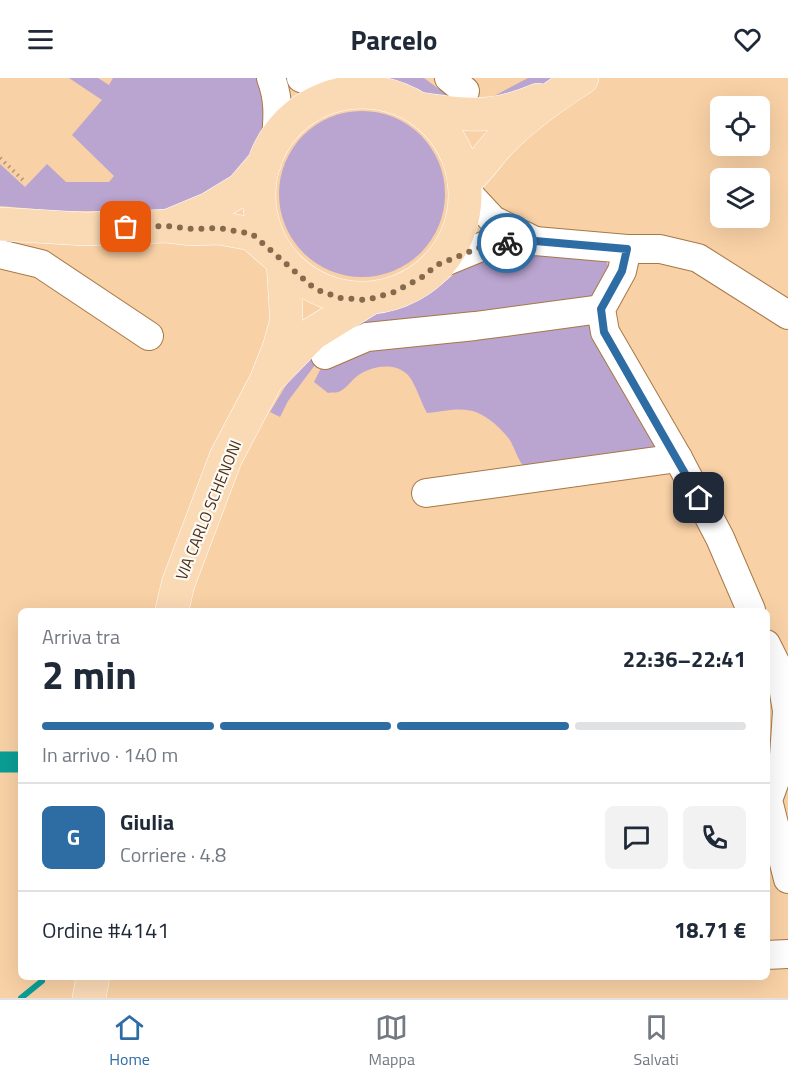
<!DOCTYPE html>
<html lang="it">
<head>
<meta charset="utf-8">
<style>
  :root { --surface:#fff; --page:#f2f2f3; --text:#1f2937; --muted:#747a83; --line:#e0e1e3; --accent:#2e6da4 }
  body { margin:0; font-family:"Titillium Web",sans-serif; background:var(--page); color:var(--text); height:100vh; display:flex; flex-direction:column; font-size:22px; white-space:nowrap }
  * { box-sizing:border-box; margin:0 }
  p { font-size:20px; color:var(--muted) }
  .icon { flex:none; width:33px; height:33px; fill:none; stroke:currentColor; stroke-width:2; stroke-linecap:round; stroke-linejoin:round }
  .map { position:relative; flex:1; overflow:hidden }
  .panel { position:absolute; left:18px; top:530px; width:752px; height:372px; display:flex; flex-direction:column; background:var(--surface); border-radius:9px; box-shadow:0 6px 24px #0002 }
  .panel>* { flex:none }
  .fabs { position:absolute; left:710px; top:18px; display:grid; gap:12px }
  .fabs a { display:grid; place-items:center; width:60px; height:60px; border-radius:9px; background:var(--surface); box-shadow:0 6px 24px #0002; font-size:30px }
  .pin { position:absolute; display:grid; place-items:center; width:51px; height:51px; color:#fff; margin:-26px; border-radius:12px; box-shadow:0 3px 9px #0006 }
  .courier { position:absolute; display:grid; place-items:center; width:60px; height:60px; margin:-30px; border:4px solid #2e6da4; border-radius:50%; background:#fff; color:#222; box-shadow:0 2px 8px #0007 }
  .summary em { font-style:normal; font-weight:700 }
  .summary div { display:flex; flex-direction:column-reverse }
  .summary { display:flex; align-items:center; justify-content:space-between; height:102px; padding:0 24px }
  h1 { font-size:39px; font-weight:700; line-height:45px }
  .bar { display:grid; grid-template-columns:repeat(4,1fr); gap:9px 6px; align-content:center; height:72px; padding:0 24px }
  .bar i { height:8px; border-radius:4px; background:var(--line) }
  .bar .current { background:var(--accent) }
  .bar p { grid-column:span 4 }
  .line { display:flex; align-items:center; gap:15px; padding:0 24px; border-top:2px solid var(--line) }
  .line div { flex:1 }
  .round { display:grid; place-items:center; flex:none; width:63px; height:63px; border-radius:9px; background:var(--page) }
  header { display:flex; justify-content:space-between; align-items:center; height:78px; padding:0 24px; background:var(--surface); font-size:27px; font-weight:700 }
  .tab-bar { display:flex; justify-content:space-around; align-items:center; height:84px; border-top:2px solid var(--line); background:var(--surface); font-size:16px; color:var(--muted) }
  .tab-bar a { display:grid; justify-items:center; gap:3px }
  .tab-bar .current { color:var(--accent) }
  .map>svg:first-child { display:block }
</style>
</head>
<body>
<header><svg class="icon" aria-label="menu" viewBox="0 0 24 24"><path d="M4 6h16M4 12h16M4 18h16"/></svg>Parcelo<svg class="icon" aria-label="heart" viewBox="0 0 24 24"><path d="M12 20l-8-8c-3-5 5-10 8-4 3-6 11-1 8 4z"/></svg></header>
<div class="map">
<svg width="788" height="920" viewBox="0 0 788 920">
  <rect width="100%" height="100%" fill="#f9d1a6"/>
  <g fill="#baa4d0">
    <polygon points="69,0 98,0 109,7 113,0 264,0 263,62 252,84 197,125 153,133 59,133 0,128 0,86 25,109 47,86 66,104 109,104 114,98 72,57 102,22"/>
    <polygon points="328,0 424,0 447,17 475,22 494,18 528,0 554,0 543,8 506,24 429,20 403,8 382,1 338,2"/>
    <circle cx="362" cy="116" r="83"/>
    <polygon points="502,172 604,180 609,189 601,217 318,283 288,323 280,339 270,334 288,304 311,274 374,236 408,226 431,215 457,194"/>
    <path d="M587 239 666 374 527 393C519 384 516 374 511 364 507 357 500 351 495 346 471 325 456 332 427 335 420 323 417 308 408 297 395 283 369 288 356 299 350 304 345 312 338 314 335 315 331 314 328 315L314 304 321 290 360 268Z"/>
  </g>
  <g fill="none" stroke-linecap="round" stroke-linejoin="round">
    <polyline stroke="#0a9e95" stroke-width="6" points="21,920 42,903"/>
    <polyline stroke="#0a9e95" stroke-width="21" points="0,684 21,684"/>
    <g stroke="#a77844" stroke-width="30">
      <g id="minor">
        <path d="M271 0C279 21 278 38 276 61"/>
        <polyline points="301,0 342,16"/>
        <polyline points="449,0 465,13"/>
        <polyline points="466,113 493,142 535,163"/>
        <polyline points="627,171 622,193 601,231 605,254 678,380 720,460 751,532"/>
        <polyline points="0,176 41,186 149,258"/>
        <polyline points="437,187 486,167 535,163 627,171 660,171 698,180 788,237"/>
        <polyline points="325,277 367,259 475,248 601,231"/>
        <polyline points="426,415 678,380"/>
        <polyline points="766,566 781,596 787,633 784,678 768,722 788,801"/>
        <polyline points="766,877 788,876"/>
      </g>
    </g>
    <g stroke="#fff" stroke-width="34">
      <g id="major">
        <circle cx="362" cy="117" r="103"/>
        <path d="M421 31C469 38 493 41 538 22"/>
        <path d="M464 104C479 92 488 76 501 63 524 39 554 18 582 0"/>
        <polyline points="0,146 85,151 167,148 192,151 219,150 252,156 277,178"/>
        <polyline points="173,146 209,131 242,111 265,84"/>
        <polyline points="274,295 312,256 367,222"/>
        <polyline points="172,532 178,506 226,379 266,303 279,270 286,245 286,232 283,184"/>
        <polyline points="89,920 93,898"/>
      </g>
    </g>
    <polyline stroke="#b49471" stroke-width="4" stroke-dasharray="1.5 4.5" stroke-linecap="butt" points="0,80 24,103"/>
    <use href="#minor" stroke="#fff" stroke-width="28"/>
    <use href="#major" stroke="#fad9b5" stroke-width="33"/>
  </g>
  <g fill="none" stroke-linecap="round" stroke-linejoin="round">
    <polyline stroke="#856a4c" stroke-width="6" stroke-dasharray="0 10.8" points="126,149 167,148 192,151 219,150 252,156 315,211 340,220 367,222 394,214 421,200 437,187 486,167 507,165"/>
    <polyline stroke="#2e6da4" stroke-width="8" points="507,165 535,163 627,171 622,193 601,231 604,254 699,420"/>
  </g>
  <g text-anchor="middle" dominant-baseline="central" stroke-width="4.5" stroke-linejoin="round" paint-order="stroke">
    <g font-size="16" fill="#46321c" stroke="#fef9f3">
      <text transform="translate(208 432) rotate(-68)">VIA CARLO SCHENONI</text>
    </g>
  </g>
</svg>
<div class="fabs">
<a><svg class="icon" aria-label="locate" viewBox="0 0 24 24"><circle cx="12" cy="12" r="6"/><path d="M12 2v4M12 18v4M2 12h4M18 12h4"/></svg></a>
<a><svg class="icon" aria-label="layers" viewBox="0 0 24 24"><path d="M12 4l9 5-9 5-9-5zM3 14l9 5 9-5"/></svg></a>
</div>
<div class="pin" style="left:126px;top:149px;background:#ea580c"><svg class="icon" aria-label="bag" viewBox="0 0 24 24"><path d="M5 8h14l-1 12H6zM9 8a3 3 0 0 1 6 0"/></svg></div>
<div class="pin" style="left:699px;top:420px;background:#1f2937"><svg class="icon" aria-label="home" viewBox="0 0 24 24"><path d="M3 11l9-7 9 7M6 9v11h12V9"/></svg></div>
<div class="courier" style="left:507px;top:165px"><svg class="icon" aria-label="bike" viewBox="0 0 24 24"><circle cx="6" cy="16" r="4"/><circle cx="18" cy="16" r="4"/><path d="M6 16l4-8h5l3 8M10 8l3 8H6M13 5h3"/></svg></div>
<section class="panel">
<div class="summary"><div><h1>2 min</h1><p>Arriva tra</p></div><em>22:36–22:41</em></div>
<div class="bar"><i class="current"></i><i class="current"></i><i class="current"></i><i></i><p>In arrivo · 140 m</p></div>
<div class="line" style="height:108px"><b class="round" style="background:var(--accent);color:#fff">G</b><div><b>Giulia</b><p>Corriere · 4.8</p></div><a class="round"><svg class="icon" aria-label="chat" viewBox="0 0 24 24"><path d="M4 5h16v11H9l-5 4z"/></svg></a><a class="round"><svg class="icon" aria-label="phone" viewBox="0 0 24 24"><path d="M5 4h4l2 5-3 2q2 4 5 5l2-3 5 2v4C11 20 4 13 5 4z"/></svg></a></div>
<div class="line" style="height:78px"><div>Ordine #4141</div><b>18.71 €</b></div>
</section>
</div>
<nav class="tab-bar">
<a class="current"><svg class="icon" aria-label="home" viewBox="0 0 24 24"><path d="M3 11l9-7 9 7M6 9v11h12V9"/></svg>Home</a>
<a><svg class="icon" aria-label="map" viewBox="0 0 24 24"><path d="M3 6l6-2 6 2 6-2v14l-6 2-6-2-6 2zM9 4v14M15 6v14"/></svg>Mappa</a>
<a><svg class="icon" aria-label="saved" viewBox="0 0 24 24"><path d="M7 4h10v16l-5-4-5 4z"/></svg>Salvati</a>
</nav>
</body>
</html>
